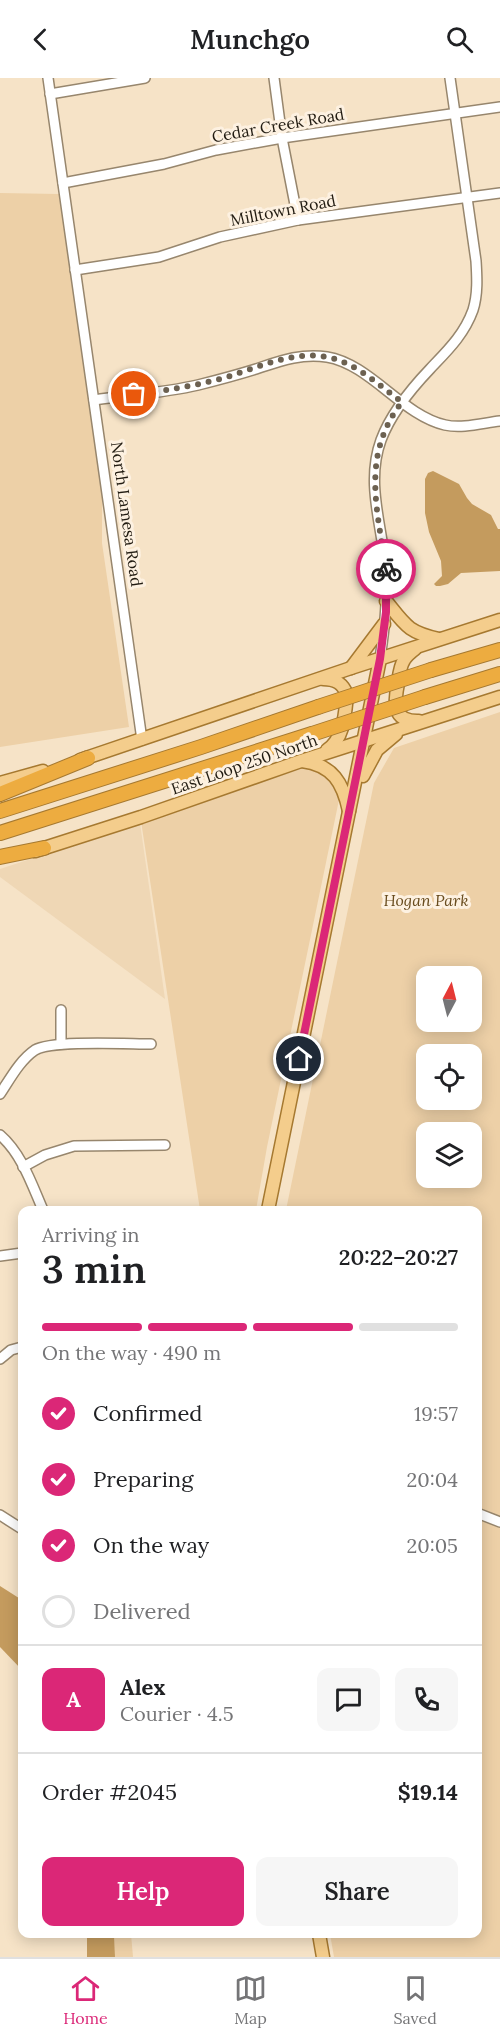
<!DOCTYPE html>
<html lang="en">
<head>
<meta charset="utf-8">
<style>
  :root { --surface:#fff; --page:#f6f6f6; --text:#202124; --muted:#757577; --line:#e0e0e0; --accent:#db2777 }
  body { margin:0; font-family:Lora,serif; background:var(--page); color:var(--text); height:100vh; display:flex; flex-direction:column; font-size:22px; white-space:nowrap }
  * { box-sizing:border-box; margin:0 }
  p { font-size:20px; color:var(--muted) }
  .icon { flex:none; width:33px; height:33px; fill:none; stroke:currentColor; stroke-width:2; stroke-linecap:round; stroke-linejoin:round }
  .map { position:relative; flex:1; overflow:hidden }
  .side { position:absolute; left:18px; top:1128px; width:464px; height:732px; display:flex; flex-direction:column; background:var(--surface); border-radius:12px; box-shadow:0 3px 15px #0003 }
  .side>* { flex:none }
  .needle { width:39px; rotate:7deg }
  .tools { position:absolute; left:416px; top:888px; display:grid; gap:12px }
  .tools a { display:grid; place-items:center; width:66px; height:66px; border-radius:12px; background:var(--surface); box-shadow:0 3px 15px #0003; font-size:30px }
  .pin { position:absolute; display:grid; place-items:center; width:51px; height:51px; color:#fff; margin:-26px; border:3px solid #fff; border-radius:50%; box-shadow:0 2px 6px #0007 }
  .courier { position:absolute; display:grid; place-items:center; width:60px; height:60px; margin:-30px; border:4px solid #db2777; border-radius:50%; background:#fff; color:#222; box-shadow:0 2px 8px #0007 }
  .headline em { font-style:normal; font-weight:600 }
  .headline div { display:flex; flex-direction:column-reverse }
  .headline { display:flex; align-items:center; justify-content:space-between; height:102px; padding:0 24px }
  h1 { font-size:39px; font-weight:600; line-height:45px }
  .bar { display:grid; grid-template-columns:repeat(4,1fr); gap:9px 6px; align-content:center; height:72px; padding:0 24px }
  .bar i { height:8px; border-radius:4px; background:var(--line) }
  .bar .selected { background:var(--accent) }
  .bar p { grid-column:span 4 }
  .line { display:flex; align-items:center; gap:15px; padding:0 24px; border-top:2px solid var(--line) }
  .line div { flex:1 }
  .round { display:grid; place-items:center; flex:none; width:63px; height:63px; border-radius:12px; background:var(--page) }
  ol { padding:0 24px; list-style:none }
  li { display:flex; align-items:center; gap:18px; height:66px }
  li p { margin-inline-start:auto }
  li .icon { padding:6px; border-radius:50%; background:var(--accent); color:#fff; stroke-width:4 }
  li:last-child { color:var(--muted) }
  li i { width:33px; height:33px; border:3px solid var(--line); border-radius:50% }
  .button { display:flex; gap:12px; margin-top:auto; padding:12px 24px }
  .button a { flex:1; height:69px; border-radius:12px; background:var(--accent); color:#fff; font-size:24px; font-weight:600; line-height:69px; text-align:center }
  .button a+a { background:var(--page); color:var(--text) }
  header { display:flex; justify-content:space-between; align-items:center; height:78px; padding:0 24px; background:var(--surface); font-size:27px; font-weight:600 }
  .tabs { display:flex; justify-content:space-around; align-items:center; height:84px; border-top:2px solid var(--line); background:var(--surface); font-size:16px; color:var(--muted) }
  .tabs a { display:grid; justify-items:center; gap:3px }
  .tabs .selected { color:var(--accent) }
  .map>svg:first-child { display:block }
</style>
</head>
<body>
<header><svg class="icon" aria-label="back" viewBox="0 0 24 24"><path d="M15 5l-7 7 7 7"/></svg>Munchgo<svg class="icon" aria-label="search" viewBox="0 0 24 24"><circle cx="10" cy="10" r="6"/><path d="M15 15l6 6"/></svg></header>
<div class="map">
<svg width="500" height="1879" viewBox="0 0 500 1879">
  <rect width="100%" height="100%" fill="#f6e3c7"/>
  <polygon fill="#efd7b5" points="140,745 165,921 0,799 0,791"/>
  <g fill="#edd0a7" fill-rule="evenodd">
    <polygon points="0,115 59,116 90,314 102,407 102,465 129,649 0,669"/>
    <path d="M500 634V1879H334L330 1856H477V1132H286L374 705 394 670ZM426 898H471V944H426ZM426 976H471V1022H426ZM426 1054H471V1100H426Z"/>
    <polygon points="307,689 326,695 340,717 267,1069 256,1132 200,1132 141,743"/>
    <polygon points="114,1856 131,1856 133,1879 115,1879"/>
  </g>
  <g fill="#c49b5e">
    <polygon points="433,393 459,406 467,420 472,426 491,437 498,451 500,451 500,493 461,495 448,506 440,508 436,508 434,506 442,498 441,483 429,454 425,435 425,401 428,395"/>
    <polygon points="0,1508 22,1522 22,1592 0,1569"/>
    <polygon points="87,1856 114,1856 115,1879 87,1879"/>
  </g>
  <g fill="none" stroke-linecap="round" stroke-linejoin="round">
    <g stroke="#97866d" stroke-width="12">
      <g id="minor">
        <polyline points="48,0 142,662"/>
        <polyline points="274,0 282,60 298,142"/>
        <polyline points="50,16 145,0"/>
        <polyline points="63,105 164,86 216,72 282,60 500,29"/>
        <polyline points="75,192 159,179 220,159 298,142 500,115"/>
        <path d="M94 322C128 317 164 315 198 307 218 302 237 297 256 291 280 283 301 275 327 279 370 286 402 337 445 347 462 351 483 345 500 343"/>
        <path d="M380 581C384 552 388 523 386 494 383 450 365 406 381 362 391 335 410 312 430 291 447 273 464 257 473 232 478 216 477 199 476 183L450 0"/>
        <polyline points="61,932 61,966"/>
        <path d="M0 1016C10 1001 20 982 35 972 52 962 127 966 151 966"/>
        <path d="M0 1057C22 1076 32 1107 43 1132"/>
        <polyline points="23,1089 45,1077 74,1068 165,1067"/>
        <polyline points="0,1178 22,1175"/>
        <polyline points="0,1281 11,1272 22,1269"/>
        <polyline points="477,1435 500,1444"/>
        <polyline points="0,1437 22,1451"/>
      </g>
    </g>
    <g stroke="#a67930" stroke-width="15">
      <g id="major">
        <path d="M386 523C406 548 408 554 439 561"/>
        <path d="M415 571C411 574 407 577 404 582 400 588 399 598 398 605 394 625 392 644 419 643"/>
        <polyline points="351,590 384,546"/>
        <path d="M323 601C335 601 343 605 347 617 345 636 344 661 327 672"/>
        <polyline points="80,682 351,590 500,542"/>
        <path d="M302 683C333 687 343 705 349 733"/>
        <polyline points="363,698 377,672 396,656"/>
        <polyline points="0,705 43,693"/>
        <polyline points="35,773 141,739 301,683 500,619"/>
        <polyline points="268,1132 380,581"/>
        <polyline points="319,1856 323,1879"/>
      </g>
    </g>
    <g stroke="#a67930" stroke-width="16">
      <g id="highway">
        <polyline points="431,592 500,572"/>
        <polyline points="425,619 500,596"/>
        <polyline points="0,716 88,680"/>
        <polyline points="0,733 201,669 318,629"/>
        <polyline points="0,755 312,656"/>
        <polyline points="0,779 44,770"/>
      </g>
    </g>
    <use href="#minor" stroke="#fff" stroke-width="9"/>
    <use href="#major" stroke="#f4cd8c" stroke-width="12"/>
    <use href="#highway" stroke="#edac40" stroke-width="14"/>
    <g stroke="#a67930" stroke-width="16" stroke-linecap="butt">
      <g id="highway-bridge">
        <polyline points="318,629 431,592"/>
        <polyline points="312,656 425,619"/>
      </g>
    </g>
    <use href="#highway-bridge" stroke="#edac40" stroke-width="14"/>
  </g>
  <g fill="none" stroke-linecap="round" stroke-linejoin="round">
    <path stroke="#6c6151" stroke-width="6" stroke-dasharray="0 10.8" d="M134 316C162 313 189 309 216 302 252 293 289 272 327 279 355 284 380 308 402 324 361 377 377 430 386 491"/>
    <polyline stroke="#db2777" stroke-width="8" points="299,981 380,581 386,534 386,491"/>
  </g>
  <g text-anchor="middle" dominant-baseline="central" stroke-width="6" stroke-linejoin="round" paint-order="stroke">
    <g font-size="16" fill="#211b11" stroke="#fdf1e1">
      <text transform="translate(278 47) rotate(-10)">Cedar Creek Road</text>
      <text transform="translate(283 132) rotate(-11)">Milltown Road</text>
      <text transform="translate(127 436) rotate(82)">North Lamesa Road</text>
      <text transform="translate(244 686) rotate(-19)">East Loop 250 North</text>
    </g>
    <g font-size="16" font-style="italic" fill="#694c1e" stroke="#fdf1e1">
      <text x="426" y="822">Hogan Park</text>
    </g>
  </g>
</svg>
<div class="tools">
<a><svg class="needle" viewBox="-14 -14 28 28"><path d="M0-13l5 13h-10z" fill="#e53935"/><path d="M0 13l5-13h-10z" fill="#757577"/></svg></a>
<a><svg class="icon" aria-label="locate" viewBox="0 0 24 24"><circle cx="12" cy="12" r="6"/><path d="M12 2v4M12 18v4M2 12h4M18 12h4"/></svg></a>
<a><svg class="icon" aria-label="layers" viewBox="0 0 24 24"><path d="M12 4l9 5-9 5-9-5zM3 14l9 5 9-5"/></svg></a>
</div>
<div class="pin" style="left:134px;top:316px;background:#ea580c"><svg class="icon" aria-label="bag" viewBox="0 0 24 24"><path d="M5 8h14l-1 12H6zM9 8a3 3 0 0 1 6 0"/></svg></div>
<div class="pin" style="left:299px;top:981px;background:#1f2937"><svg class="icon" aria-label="home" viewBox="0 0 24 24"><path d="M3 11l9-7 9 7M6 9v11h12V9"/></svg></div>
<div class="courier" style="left:386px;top:491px"><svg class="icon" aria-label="bike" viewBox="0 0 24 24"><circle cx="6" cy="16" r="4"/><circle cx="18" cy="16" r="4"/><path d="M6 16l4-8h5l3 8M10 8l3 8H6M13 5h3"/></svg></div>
<section class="side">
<div class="headline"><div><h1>3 min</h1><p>Arriving in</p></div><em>20:22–20:27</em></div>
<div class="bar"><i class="selected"></i><i class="selected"></i><i class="selected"></i><i></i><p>On the way · 490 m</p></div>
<ol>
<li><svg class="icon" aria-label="check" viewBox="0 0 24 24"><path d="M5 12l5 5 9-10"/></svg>Confirmed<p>19:57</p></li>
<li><svg class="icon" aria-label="check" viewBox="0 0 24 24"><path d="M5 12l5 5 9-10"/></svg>Preparing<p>20:04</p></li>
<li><svg class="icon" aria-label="check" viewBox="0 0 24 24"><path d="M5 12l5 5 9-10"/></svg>On the way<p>20:05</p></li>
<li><i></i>Delivered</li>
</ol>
<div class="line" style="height:108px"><b class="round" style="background:var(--accent);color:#fff">A</b><div><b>Alex</b><p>Courier · 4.5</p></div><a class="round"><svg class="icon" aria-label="chat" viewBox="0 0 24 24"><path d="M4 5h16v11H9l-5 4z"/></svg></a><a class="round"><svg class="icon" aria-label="phone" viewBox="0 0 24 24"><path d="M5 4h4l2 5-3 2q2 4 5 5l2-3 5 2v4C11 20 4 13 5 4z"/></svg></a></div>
<div class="line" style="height:78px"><div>Order #2045</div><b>$19.14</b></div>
<div class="button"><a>Help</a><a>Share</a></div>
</section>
</div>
<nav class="tabs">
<a class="selected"><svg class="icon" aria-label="home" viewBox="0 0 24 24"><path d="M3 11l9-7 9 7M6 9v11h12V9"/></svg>Home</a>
<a><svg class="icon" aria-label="map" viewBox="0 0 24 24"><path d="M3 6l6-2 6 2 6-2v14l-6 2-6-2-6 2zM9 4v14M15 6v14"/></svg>Map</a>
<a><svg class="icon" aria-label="saved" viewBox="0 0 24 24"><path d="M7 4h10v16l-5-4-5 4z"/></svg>Saved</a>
</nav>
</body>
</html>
